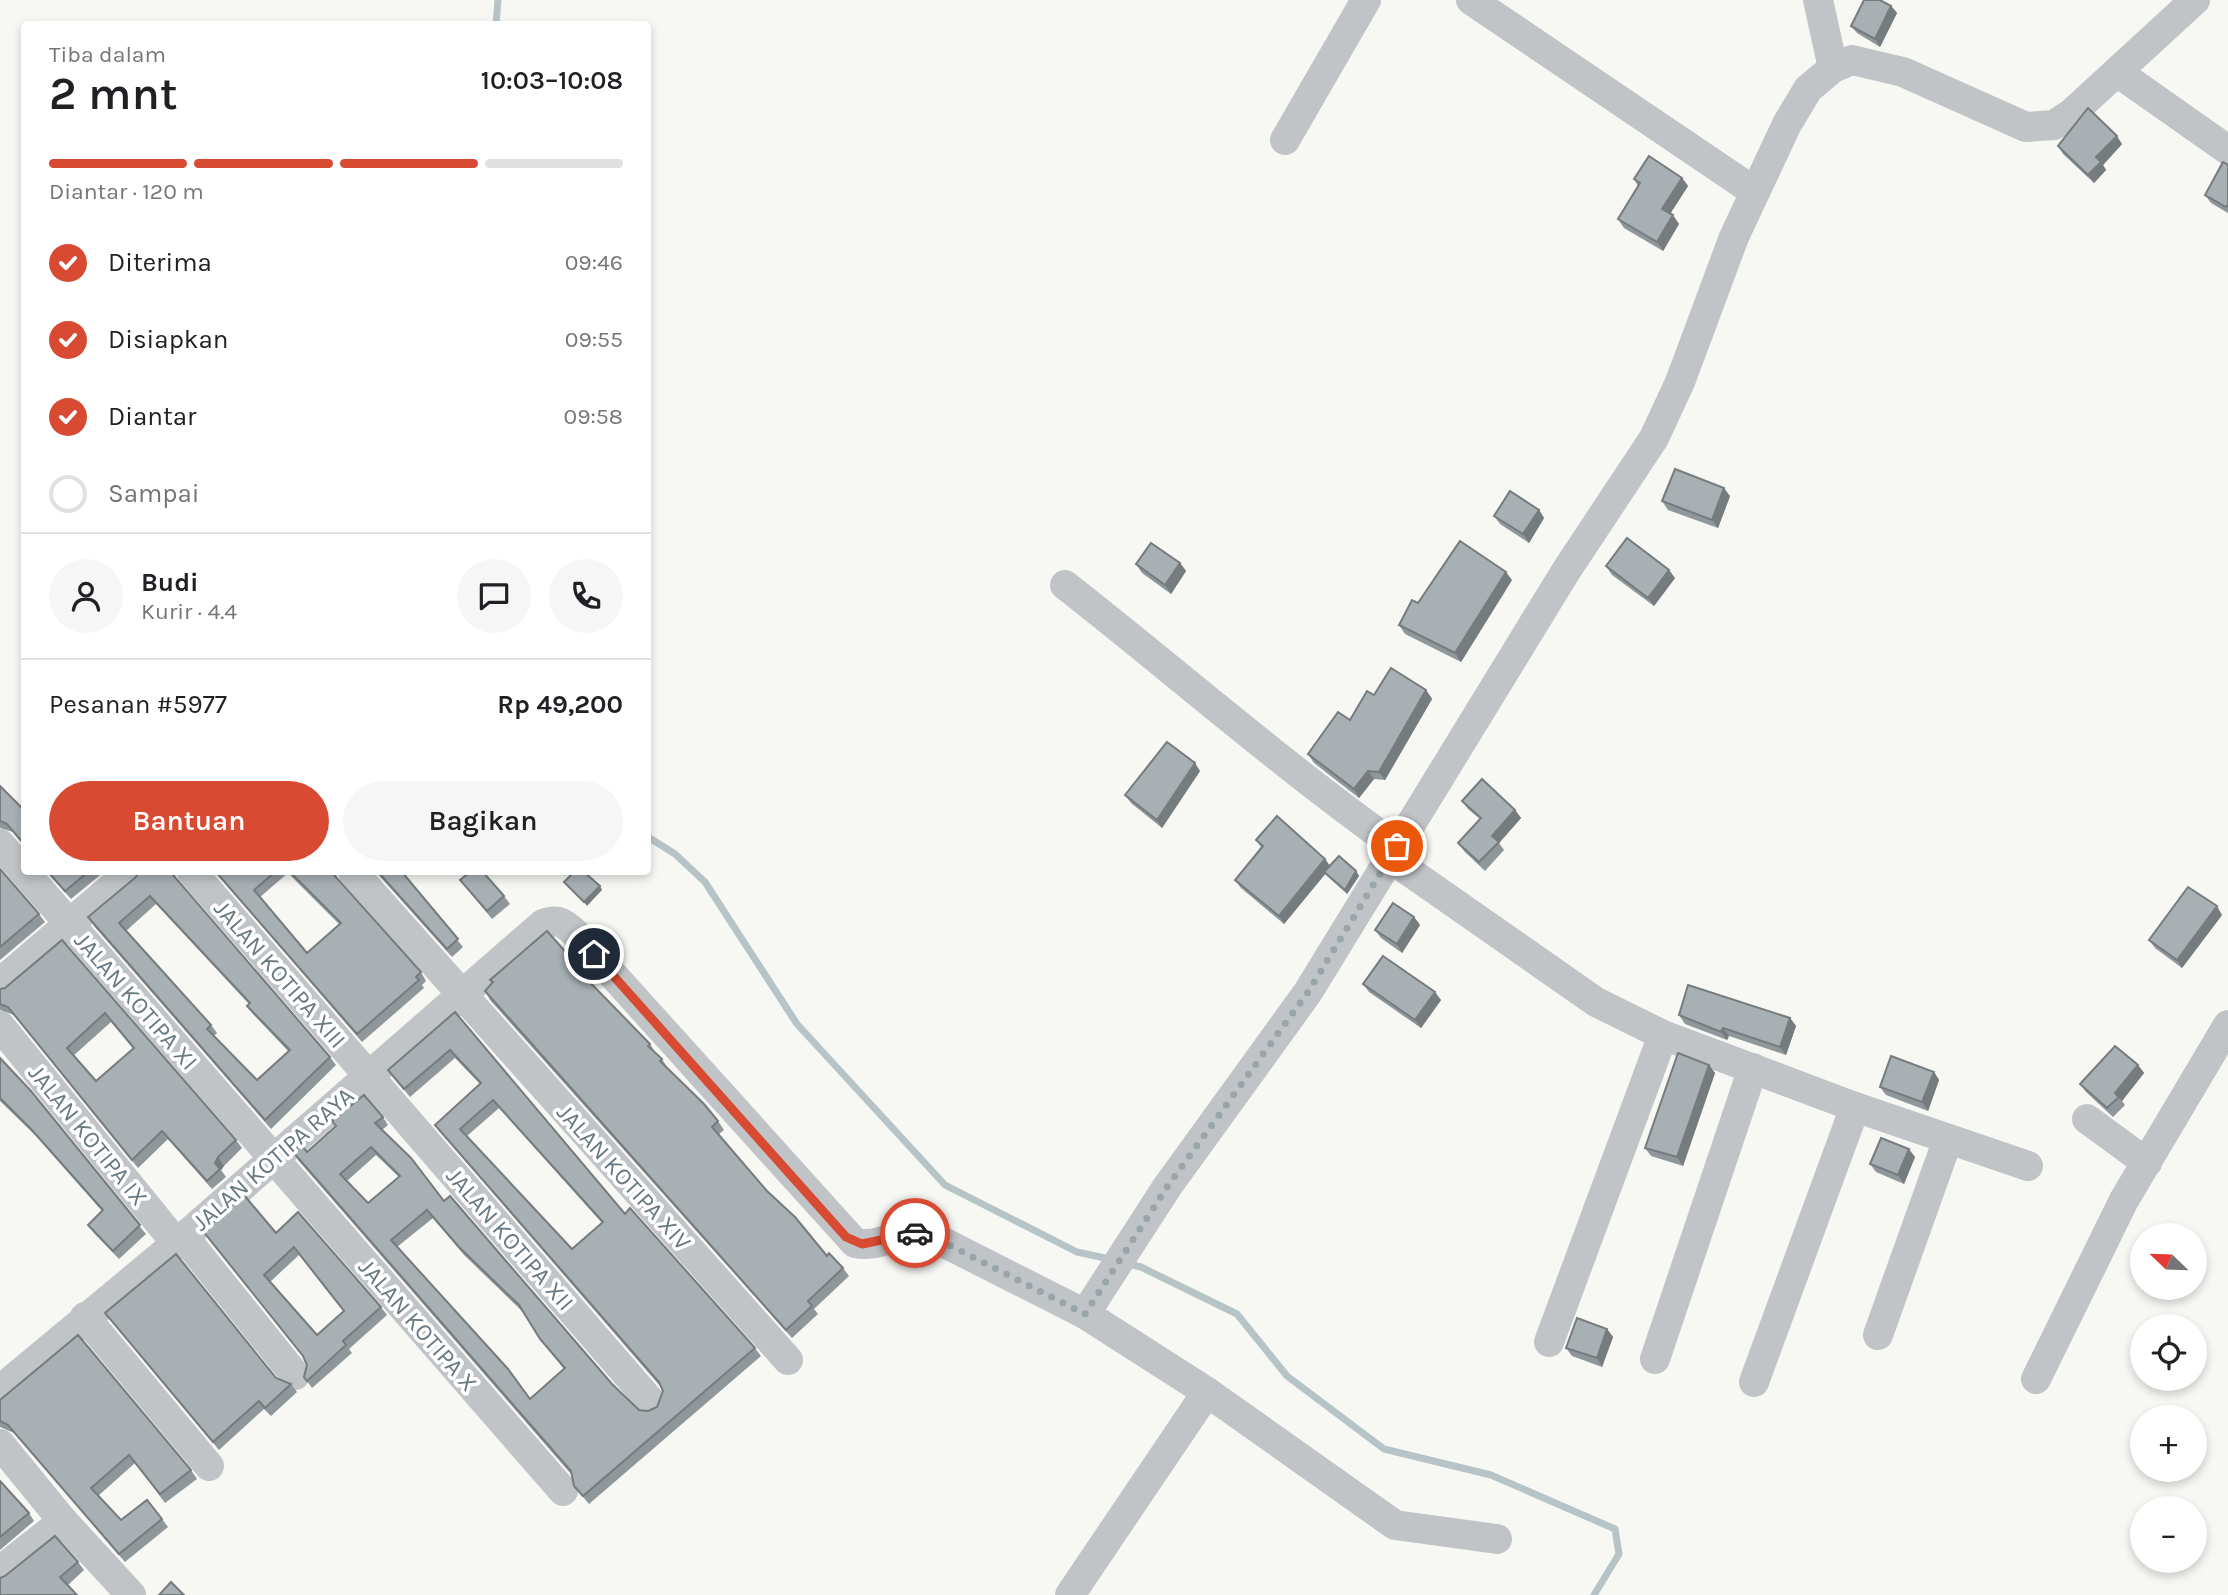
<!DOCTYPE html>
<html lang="id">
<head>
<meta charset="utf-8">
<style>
  :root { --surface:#fff; --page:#f6f6f6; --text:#202124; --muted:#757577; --line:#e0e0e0; --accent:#d94a32 }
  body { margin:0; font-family:Karla,sans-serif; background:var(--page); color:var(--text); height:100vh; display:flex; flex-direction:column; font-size:26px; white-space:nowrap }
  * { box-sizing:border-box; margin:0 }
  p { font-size:23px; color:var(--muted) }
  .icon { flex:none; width:38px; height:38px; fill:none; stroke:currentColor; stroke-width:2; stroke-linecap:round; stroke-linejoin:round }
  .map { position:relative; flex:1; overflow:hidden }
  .details { position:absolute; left:21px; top:21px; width:630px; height:854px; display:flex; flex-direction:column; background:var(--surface); border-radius:7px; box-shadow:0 4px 10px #0003 }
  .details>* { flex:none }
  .needle { width:46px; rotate:293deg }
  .tools { position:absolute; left:2130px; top:1223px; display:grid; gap:14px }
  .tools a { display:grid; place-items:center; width:77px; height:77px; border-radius:50%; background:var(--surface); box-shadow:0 4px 10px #0003; font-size:35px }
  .pin { position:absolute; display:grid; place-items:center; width:60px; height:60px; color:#fff; margin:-30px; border:4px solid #fff; border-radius:50%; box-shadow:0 2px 7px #0007 }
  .courier { position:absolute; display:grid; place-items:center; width:70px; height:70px; margin:-35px; border:5px solid #d94a32; border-radius:50%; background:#fff; color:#222; box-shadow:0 2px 9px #0007 }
  .overview em { font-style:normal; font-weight:600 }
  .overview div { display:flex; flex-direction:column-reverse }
  .overview { display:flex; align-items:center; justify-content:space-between; height:119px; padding:0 28px }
  h1 { font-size:46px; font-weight:600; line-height:52px }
  .bar { display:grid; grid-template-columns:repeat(4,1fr); gap:10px 7px; align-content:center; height:84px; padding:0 28px }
  .bar i { height:9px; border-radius:5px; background:var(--line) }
  .bar .active { background:var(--accent) }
  .bar p { grid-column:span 4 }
  .line { display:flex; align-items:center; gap:18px; padding:0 28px; border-top:2px solid var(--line) }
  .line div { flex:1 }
  .round { display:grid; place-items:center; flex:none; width:74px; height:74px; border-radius:37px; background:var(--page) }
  ol { padding:0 28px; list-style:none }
  li { display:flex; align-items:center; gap:21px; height:77px }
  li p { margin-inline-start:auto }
  li .icon { padding:7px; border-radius:50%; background:var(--accent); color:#fff; stroke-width:4 }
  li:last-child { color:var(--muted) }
  li i { width:38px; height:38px; border:4px solid var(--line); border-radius:50% }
  .primary-button { display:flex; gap:14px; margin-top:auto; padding:14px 28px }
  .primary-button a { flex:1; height:80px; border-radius:42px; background:var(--accent); color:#fff; font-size:28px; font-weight:600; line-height:80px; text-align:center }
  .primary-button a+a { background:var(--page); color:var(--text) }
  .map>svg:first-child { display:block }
</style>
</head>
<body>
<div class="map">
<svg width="2228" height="1595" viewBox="0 0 2228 1595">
  <rect width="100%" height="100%" fill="#f7f7f4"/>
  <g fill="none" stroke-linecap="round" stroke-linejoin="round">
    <g stroke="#b7c4c7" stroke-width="7">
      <polyline points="496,24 498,0"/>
      <polyline points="648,837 675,854 705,882 797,1024 945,1185 1077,1252 1110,1259"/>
      <polyline points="1125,1263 1141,1267 1237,1314 1287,1376 1384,1449 1491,1475 1615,1529 1619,1554 1594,1595"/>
    </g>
    <g stroke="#c0c4c7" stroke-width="30">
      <polyline points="1471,0 1755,192"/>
      <polyline points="1818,0 1833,68"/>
      <polyline points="2117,72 2228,150"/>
      <polyline points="1285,140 1366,0"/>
      <path d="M1065 585C1176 672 1282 765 1397 847"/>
      <polyline points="0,844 563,1491"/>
      <polyline points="1390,858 1596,1002 1663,1035 1855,1107 2028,1166"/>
      <polyline points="192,872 651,1402"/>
      <polyline points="353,872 788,1360"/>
      <polyline points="0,983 130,872"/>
      <polyline points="0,1026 176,1243"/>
      <polyline points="2087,1119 2147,1163"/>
      <polyline points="184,1237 295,1375"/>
      <polyline points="1085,1314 1207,1392 1395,1525 1497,1539"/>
      <polyline points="85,1317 209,1466"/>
      <polyline points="1878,1335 1948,1139"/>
      <polyline points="1549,1342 1663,1035"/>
      <polyline points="1655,1359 1753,1068"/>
      <polyline points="2036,1379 2124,1200 2228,1025"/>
      <polyline points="1754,1382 1855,1107"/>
      <path d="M0 1390 184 1237 543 924C558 918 564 923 575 933L855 1243C879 1249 903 1228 931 1236L1085 1314 1167 1187 1308 992 1566 571 1654 438 1680 382 1734 237 1787 124 1808 89 1833 68 1852 60 1903 72 2026 127 2054 125 2072 113 2195 0"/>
      <polyline points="0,1444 63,1521 131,1595"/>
      <polyline points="0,1571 63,1521"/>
      <polyline points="1070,1595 1207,1392"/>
    </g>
  </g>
  <g fill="#90979b" fill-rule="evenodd">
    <polygon points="1891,6 1897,13 1880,47 1857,33 1851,26"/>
    <polygon points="2122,144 2103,165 2106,170 2094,183 2063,154 2058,146"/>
    <polygon points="2228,165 2228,213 2211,203 2205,195"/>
    <polygon points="1682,178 1688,186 1670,214 1679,224 1663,251 1624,228 1618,219 1638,186 1634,179"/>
    <polygon points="1730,496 1718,528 1668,510 1662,501"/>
    <polygon points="1539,510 1544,518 1529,543 1500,524 1494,516"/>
    <polygon points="1180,563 1186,571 1171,594 1142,573 1136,564"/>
    <polygon points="1606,566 1675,578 1654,606 1612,575"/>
    <polygon points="1512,580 1461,662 1405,634 1399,625 1418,603"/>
    <polygon points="1426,690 1432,699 1385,780 1374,779 1359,798 1314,763 1308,754 1350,720 1374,695"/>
    <polygon points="1200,771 1162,828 1131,803 1125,795"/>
    <polygon points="0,786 24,810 24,846 13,832 0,828"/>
    <polygon points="1462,801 1515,810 1521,818 1499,843 1504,850 1485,871 1464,851 1458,843 1480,819 1468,809"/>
    <polygon points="1256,840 1330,866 1356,871 1359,876 1347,894 1325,874 1284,924 1241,888 1235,880 1261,847"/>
    <polygon points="0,869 39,914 45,922 0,960"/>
    <polygon points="47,872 104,872 71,899"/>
    <path d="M138 872H176L175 875 177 880 330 1057 336 1065 271 1129 94 926 88 917 136 877ZM156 904 249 1004 247 1006 253 1014 289 1052 257 1080 214 1036 217 1033 211 1025 126 931Z"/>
    <path d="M215 872H337L336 875 338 880 421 972 426 981 422 985 424 988 362 1042ZM288 873 339 924 307 953 260 897Z"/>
    <polygon points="376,872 402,872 463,947 452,957"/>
    <polygon points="460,880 504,896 510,904 492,919"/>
    <polygon points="2222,915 2182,968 2155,948 2149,940"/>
    <polygon points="1414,917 1420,925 1402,953 1381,938 1375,930"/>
    <path d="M62 940 236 1140 242 1148 224 1166 221 1170 226 1177 212 1189 168 1139 138 1168 14 1015 0 1010V989L5 988ZM111 1022 133 1048 96 1081 73 1056Z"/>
    <polygon points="579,967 585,975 584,976 650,1044 655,1052 662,1059 667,1067 667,1068 718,1121 724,1130 719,1134 767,1191 827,1256 843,1268 849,1276 814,1309 818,1314 792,1338 490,1000 485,991 492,983 490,980"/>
    <polygon points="1363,984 1441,1000 1421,1028 1369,992"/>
    <path d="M455 1012 625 1214 755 1348 761 1356 589 1504 574 1486 571 1474 298 1160 293 1152H307L383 1117 388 1125 382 1130 444 1201 612 1384 639 1410 648 1411 657 1407 663 1391 660 1386 441 1133 435 1125 480 1084 455 1058 410 1097 388 1070ZM499 1108 602 1223 572 1249 467 1136ZM376 1155 399 1177 368 1203 347 1181ZM433 1218 464 1255 523 1312 546 1347 564 1369 530 1399 397 1247Z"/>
    <polygon points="1679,1015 1790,1018 1796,1026 1786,1055 1729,1036 1727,1040 1685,1024"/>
    <polygon points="0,1058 146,1234 119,1259 94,1233 88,1225 102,1211 37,1137 0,1101"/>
    <polygon points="1709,1065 1715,1073 1683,1166 1651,1156 1645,1148"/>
    <polygon points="2138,1065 2144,1073 2122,1101 2125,1105 2113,1117 2086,1092 2080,1084"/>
    <polygon points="1934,1072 1939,1080 1928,1111 1886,1095 1880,1087"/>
    <polygon points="1915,1157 1904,1184 1876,1172 1870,1164"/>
    <path d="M203 1231 276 1233 381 1307 387 1315 349 1349 352 1353 312 1388 304 1377 307 1365 304 1358ZM299 1255 344 1312 317 1335 270 1282Z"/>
    <polygon points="105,1313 291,1384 297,1392 271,1416 264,1409 219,1450"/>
    <polygon points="1607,1329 1613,1337 1602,1367 1572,1356 1566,1348"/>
    <polygon points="0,1400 191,1470 197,1479 165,1503 135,1463 98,1496 121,1520 162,1519 168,1527 125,1562 14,1433 0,1427"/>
    <polygon points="0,1481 29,1513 34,1521 0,1550"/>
    <polygon points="78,1562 84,1570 68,1585 0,1595"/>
  </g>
  <g fill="#767b7e">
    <polygon points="1891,6 1897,13 1880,47 1875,39"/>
    <polygon points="2117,136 2122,144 2103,165 2106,170 2094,183 2088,175 2096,157"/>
    <polygon points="1682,178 1688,186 1668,217 1662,209"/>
    <polygon points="1673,215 1679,224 1663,251 1657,242"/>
    <polygon points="1724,488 1730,496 1718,528 1712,520"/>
    <polygon points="1539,510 1544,518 1529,543 1523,534"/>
    <polygon points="1180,563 1186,571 1171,594 1165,585"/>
    <polygon points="1669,570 1675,578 1654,606 1648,598"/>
    <polygon points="1506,572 1512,580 1461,662 1455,653"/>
    <polygon points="1426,690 1432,699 1385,780 1379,772"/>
    <polygon points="1195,763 1200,771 1162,828 1157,820"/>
    <polygon points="1368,771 1374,779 1359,798 1354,789"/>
    <polygon points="1515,810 1521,818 1499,843 1492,836"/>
    <polygon points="1325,859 1331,867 1284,924 1279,916"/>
    <polygon points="1356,871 1359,876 1347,894 1345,890"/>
    <polygon points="600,886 602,890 587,906 584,902"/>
    <polygon points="2217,906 2222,915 2182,968 2177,960"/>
    <polygon points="1414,917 1420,925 1402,953 1397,944"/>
    <polygon points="1435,992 1441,1000 1421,1028 1415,1020"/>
    <polygon points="1790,1018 1796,1026 1786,1055 1780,1047"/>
    <polygon points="1723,1028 1729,1036 1727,1040 1721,1032"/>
    <polygon points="1709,1065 1715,1073 1683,1166 1677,1157"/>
    <polygon points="2138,1065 2144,1073 2122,1101 2115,1093"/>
    <polygon points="1934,1072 1939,1080 1928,1111 1922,1102"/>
    <polygon points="1909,1149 1915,1157 1904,1184 1898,1175"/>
    <polygon points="218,1157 224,1166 221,1170 215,1163"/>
    <polygon points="1607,1329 1613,1337 1602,1367 1597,1358"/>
  </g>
  <g fill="#a8b0b4" stroke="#767b7e" stroke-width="2" fill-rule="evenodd">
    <polygon points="1864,0 1880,0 1891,6 1875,39 1851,26"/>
    <polygon points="2088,108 2117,136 2096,157 2101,162 2088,175 2058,146"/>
    <polygon points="1649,156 1682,178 1662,209 1673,215 1657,242 1618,219 1640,183 1634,179"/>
    <polygon points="2223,162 2228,165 2228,205 2226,207 2205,195"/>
    <polygon points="1675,469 1724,488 1712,520 1662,501"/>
    <polygon points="1510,491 1539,510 1523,534 1494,516"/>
    <polygon points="1627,538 1669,570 1648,598 1606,566"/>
    <polygon points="1460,541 1506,572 1455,653 1399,625 1412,600 1418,603"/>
    <polygon points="1151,543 1180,563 1165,585 1136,564"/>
    <polygon points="1391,668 1426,690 1379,772 1368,771 1354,789 1308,754 1338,712 1350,720 1367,691 1374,695"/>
    <polygon points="1167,742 1195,763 1157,820 1125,795"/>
    <polygon points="1482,779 1515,810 1492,836 1499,842 1479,862 1458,843 1481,818 1462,801"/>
    <polygon points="0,786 24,810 24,844 7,824 0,821"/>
    <polygon points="1277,816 1325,859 1279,916 1235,880 1263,846 1256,840"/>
    <polygon points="1339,856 1356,871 1345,890 1324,872"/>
    <polygon points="0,869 39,914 0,947"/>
    <polygon points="48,872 88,872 65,891"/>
    <path d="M138 872H171L173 875 330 1057 265 1120 88 917 136 877ZM150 896 250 1003 247 1006 290 1050 257 1080 207 1029 211 1025 119 923Z"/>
    <polygon points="216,872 275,872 254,890 307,953 341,923 290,872 332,872 334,875 421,972 416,977 419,980 357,1034"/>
    <polygon points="378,872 402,872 458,939 447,949"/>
    <polygon points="470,872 483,872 504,896 487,911 460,880"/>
    <polygon points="574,872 584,872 600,886 584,902 564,882"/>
    <polygon points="2188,887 2217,906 2177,960 2149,940"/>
    <polygon points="1393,903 1414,917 1397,944 1375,930"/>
    <polygon points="547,931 579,967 577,969 650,1044 648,1046 662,1059 660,1061 704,1104 718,1121 712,1127 767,1191 795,1217 827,1256 829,1253 843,1268 808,1301 812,1306 786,1330 485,991 493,982 490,980"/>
    <path d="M62 940 236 1140 218 1157 215 1163 220 1169 207 1181 162 1131 132 1160 8 1007 0 1004V989L5 988ZM105 1013 134 1048 96 1081 67 1048Z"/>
    <polygon points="1383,956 1435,992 1415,1020 1363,984"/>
    <polygon points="1688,985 1790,1018 1780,1047 1723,1028 1721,1032 1679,1015"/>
    <path d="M455 1012 625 1214 630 1208 755 1348 583 1496 574 1486 571 1471 293 1152 301 1145 307 1152 336 1126 332 1121 364 1095 383 1117 375 1123 411 1158 444 1201 450 1196 612 1384 639 1410 648 1411 657 1407 663 1391 659 1382 435 1125 481 1083 450 1050 404 1089 388 1070ZM493 1100 603 1222 572 1249 460 1129ZM371 1147 400 1176 368 1203 340 1174ZM427 1210 459 1247 519 1305 540 1339 565 1368 530 1399 508 1369 391 1240Z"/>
    <polygon points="2115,1046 2138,1065 2115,1093 2119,1097 2107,1108 2080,1084"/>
    <polygon points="1678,1053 1709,1065 1677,1157 1645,1148"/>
    <polygon points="1891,1056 1934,1072 1922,1102 1880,1087"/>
    <polygon points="0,1058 31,1091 140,1225 113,1251 88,1225 103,1210 31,1129 0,1098"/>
    <polygon points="1881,1138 1909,1149 1898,1175 1870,1164"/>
    <path d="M244 1195 276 1233 298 1212 381 1307 343 1341 346 1345 307 1381 304 1377 307 1365 303 1356 203 1231ZM294 1247 344 1311 317 1335 264 1275Z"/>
    <polygon points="176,1254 276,1378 291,1384 265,1408 259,1401 213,1442 105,1313"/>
    <polygon points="1577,1318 1607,1329 1597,1358 1566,1348"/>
    <polygon points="78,1335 191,1470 160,1494 129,1455 91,1488 121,1520 147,1500 162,1519 119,1554 8,1425 0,1421 0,1400"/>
    <polygon points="0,1481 29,1513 0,1537"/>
    <polygon points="55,1536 78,1562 60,1577 77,1595 0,1595 0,1578 5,1576"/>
    <polygon points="171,1582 184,1595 159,1595"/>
  </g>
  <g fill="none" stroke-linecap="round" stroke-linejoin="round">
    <polyline stroke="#9aa5ab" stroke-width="7" stroke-dasharray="0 12.6" points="915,1233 943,1242 1085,1314 1167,1187 1308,992 1397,846"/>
    <polyline stroke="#d94a32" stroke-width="9" points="594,954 846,1237 862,1244 915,1233"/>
  </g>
  <g text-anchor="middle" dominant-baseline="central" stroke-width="7" stroke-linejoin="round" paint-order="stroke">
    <g font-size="24" fill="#687983" stroke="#fff">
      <text transform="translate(280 974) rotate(49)">JALAN KOTIPA XIII</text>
      <text transform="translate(136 1001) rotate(49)">JALAN KOTIPA XI</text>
      <text transform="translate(88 1135) rotate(51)">JALAN KOTIPA IX</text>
      <text transform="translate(273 1159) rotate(-41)">JALAN KOTIPA RAYA</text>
      <text transform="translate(624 1177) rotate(48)">JALAN KOTIPA XIV</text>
      <text transform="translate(510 1239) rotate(49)">JALAN KOTIPA XII</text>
      <text transform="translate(418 1325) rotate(49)">JALAN KOTIPA X</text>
    </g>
  </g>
</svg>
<div class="tools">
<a><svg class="needle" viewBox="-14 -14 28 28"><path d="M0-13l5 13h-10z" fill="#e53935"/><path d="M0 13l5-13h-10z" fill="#757577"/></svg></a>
<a><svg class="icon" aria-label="locate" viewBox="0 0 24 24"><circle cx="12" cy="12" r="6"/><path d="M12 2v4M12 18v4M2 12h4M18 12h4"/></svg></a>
<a>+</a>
<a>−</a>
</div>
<div class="pin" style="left:1397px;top:846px;background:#ea580c"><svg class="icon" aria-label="bag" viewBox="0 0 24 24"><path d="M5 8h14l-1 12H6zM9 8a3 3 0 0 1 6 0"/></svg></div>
<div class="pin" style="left:594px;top:954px;background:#1f2937"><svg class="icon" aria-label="home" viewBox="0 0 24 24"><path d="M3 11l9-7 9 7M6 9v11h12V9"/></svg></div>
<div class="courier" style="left:915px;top:1233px"><svg class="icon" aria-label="car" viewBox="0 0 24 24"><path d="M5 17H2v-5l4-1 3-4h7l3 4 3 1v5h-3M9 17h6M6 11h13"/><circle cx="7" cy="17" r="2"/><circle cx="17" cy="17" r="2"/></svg></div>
<section class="details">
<div class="overview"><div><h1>2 mnt</h1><p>Tiba dalam</p></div><em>10:03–10:08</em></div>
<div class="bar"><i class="active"></i><i class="active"></i><i class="active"></i><i></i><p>Diantar · 120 m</p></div>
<ol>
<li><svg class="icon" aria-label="check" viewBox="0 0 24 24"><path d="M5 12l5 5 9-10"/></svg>Diterima<p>09:46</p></li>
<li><svg class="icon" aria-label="check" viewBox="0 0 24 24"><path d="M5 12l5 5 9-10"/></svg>Disiapkan<p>09:55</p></li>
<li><svg class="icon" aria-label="check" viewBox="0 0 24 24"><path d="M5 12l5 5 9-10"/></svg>Diantar<p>09:58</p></li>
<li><i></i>Sampai</li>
</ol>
<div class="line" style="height:126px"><a class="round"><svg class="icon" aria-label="person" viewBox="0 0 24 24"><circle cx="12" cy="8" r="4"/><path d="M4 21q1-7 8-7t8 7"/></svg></a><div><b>Budi</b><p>Kurir · 4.4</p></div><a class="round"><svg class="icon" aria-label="chat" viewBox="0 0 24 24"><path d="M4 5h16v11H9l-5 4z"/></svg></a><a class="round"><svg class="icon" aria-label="phone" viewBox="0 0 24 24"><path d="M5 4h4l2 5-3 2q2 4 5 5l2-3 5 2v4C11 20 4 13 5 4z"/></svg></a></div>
<div class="line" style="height:91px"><div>Pesanan #5977</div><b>Rp 49,200</b></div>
<div class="primary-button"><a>Bantuan</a><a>Bagikan</a></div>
</section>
</div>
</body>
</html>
